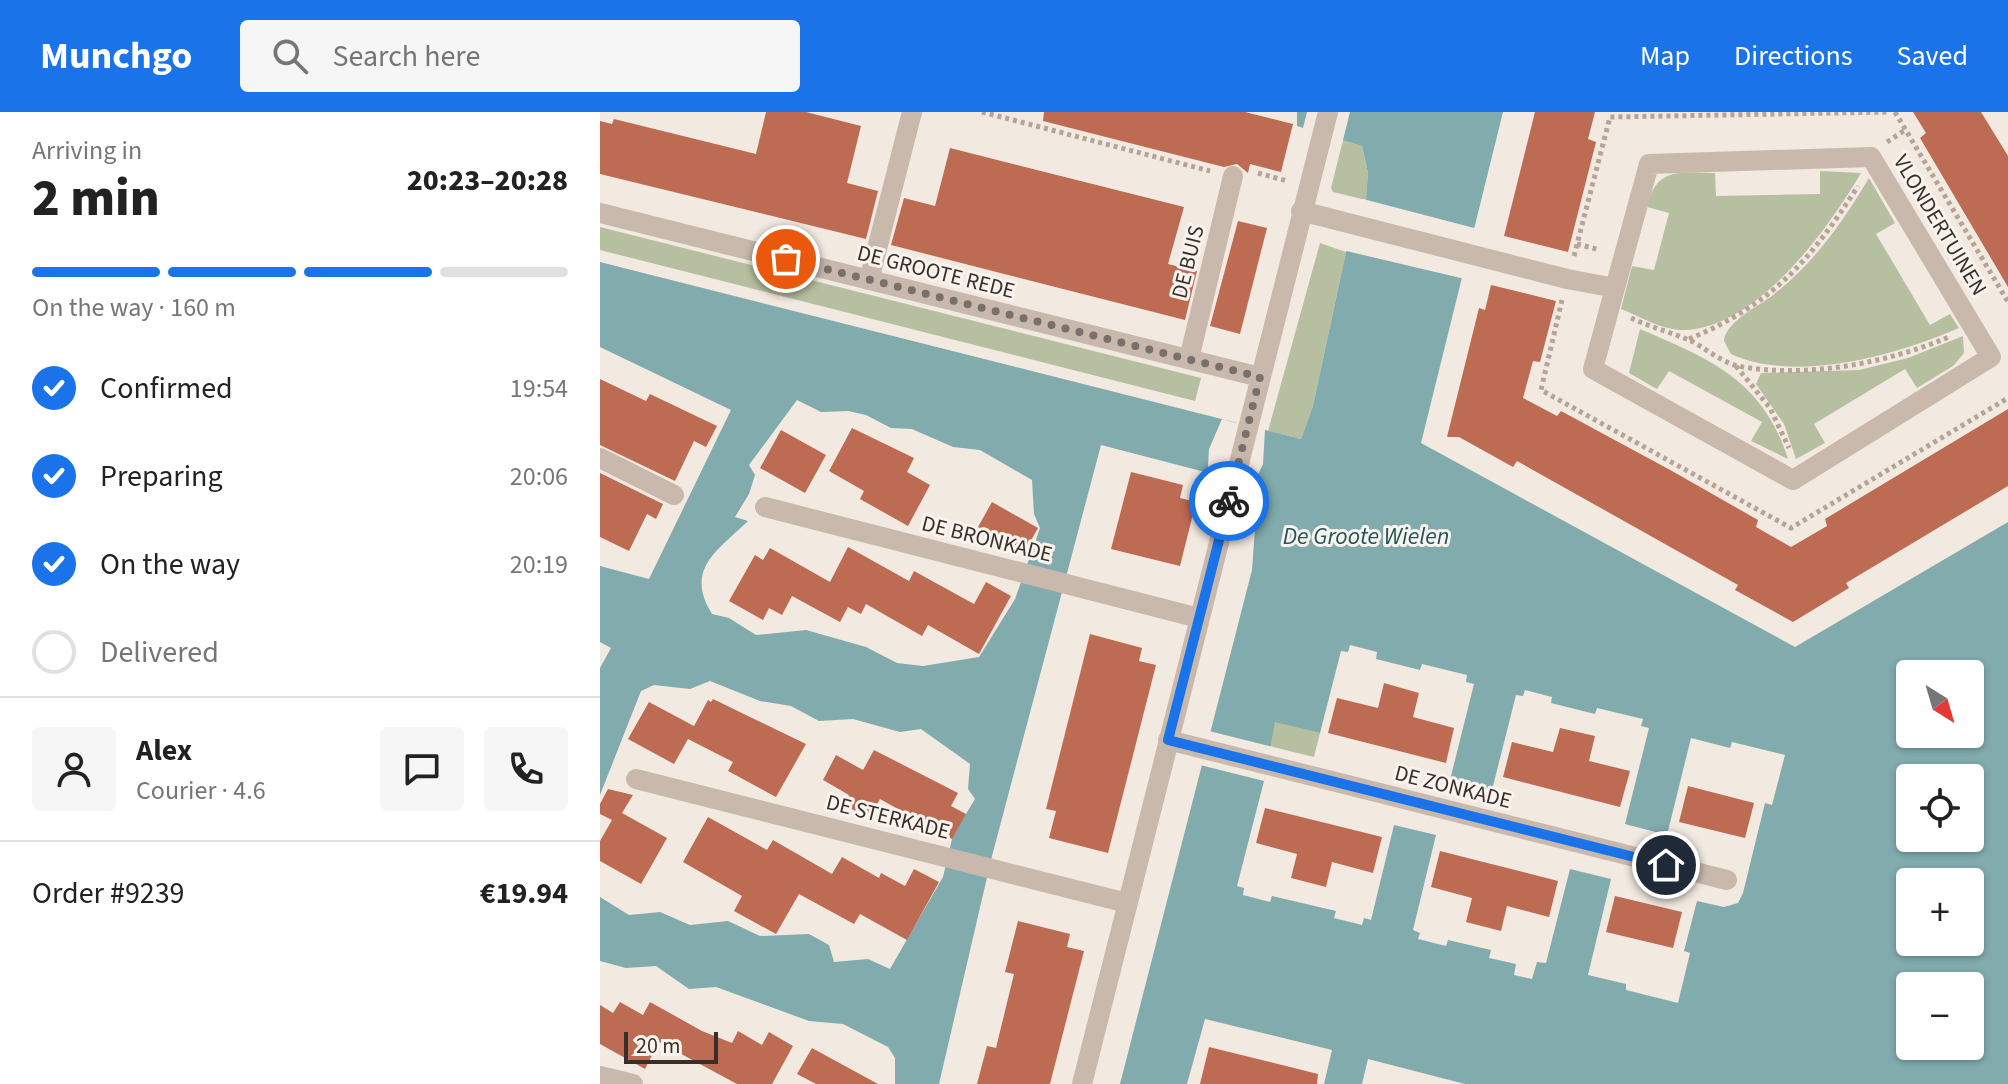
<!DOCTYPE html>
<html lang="en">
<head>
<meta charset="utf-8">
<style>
  :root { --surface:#fff; --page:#f6f6f6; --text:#222; --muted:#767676; --line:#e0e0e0; --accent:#1a73e8 }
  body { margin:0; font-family:"Source Sans 3",sans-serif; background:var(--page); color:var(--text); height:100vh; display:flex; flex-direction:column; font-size:30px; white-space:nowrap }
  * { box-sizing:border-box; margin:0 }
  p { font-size:26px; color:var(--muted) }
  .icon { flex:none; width:44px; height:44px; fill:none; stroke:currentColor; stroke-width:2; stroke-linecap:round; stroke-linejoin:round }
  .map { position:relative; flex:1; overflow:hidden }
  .panel { display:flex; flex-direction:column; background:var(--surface); width:600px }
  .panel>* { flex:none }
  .needle { width:52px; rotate:143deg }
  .controls { position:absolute; left:1296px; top:548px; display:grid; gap:16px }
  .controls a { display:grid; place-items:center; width:88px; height:88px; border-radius:8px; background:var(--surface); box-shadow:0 2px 6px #0004; font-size:40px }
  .scale { position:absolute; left:24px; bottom:20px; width:94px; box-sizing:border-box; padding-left:8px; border:4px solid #382f2b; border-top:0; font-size:22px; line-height:28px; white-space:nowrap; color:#382f2b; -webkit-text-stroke:6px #f9f3ed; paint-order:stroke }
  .pin { position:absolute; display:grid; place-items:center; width:68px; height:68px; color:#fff; margin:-34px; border:4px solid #fff; border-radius:50%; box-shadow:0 2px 8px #0007 }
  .courier { position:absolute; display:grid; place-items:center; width:80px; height:80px; margin:-40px; border:6px solid #1a73e8; border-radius:50%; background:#fff; color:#222; box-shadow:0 2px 10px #0007 }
  .overview em { font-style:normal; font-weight:800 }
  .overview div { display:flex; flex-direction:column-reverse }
  .overview { display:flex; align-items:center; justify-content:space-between; height:136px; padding:0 32px }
  h1 { font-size:52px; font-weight:800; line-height:60px }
  .bar { display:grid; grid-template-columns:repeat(4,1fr); gap:12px 8px; align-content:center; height:96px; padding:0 32px }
  .bar i { height:10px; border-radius:6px; background:var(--line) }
  .bar .active { background:var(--accent) }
  .bar p { grid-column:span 4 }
  .line { display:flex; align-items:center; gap:20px; padding:0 32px; border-top:2px solid var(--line) }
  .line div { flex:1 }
  .round { display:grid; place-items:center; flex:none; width:84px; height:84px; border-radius:8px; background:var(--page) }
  ol { padding:0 32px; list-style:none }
  li { display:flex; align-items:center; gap:24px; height:88px }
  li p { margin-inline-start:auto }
  li .icon { padding:8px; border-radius:50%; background:var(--accent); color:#fff; stroke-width:4 }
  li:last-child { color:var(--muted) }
  li i { width:44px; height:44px; border:4px solid var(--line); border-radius:50% }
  header { display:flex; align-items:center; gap:48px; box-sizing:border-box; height:112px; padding:0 40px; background:var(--accent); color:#fff }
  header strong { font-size:38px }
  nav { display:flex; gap:44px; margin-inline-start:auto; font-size:28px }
  .search { width:560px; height:72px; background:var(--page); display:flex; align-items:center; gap:20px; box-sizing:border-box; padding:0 28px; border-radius:8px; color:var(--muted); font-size:30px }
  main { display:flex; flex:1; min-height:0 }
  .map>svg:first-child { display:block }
</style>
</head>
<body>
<header>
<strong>Munchgo</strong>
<div class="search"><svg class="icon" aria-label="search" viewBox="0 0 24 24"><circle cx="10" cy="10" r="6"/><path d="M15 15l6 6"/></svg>Search here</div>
<nav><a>Map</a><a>Directions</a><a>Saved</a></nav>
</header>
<main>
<section class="panel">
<div class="overview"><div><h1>2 min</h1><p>Arriving in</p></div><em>20:23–20:28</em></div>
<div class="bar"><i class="active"></i><i class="active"></i><i class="active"></i><i></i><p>On the way · 160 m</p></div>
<ol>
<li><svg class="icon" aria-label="check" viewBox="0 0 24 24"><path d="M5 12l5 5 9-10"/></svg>Confirmed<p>19:54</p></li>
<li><svg class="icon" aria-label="check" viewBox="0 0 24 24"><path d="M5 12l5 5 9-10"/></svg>Preparing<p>20:06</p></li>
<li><svg class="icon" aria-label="check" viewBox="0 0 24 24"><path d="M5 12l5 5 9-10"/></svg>On the way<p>20:19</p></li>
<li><i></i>Delivered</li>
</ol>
<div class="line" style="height:144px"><a class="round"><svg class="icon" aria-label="person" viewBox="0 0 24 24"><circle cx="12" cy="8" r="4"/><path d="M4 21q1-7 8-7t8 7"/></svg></a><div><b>Alex</b><p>Courier · 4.6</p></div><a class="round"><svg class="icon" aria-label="chat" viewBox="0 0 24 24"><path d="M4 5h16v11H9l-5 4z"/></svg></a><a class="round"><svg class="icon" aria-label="phone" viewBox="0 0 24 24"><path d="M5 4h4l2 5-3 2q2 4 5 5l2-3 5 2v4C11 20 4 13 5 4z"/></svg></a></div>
<div class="line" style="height:104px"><div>Order #9239</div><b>€19.94</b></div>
</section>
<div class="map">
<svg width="1408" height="972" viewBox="0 0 1408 972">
  <rect width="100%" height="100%" fill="#f2e9e1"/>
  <g fill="#b6c0a1">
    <polygon points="743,28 762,34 768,61 766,88 733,80 731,76"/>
    <path d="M1220 59 1261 61C1228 117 1159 214 1086 218 1063 219 1041 205 1021 197L1032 154 1054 158 1069 101 1047 95C1056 54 1081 61 1115 61L1116 84 1220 82Z"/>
    <path d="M1269 66 1295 111 1276 122 1330 213 1350 202 1359 216C1297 243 1196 272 1131 242L1124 229C1126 209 1158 195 1173 183 1215 150 1242 111 1269 66Z"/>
    <polygon points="0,115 601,266 595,289 0,138"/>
    <polygon points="720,131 746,140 713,294 701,327 668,319"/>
    <path d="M1040 217C1110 247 1163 268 1188 347L1151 329 1162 310 1069 259 1057 277 1029 261Z"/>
    <polygon points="1363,224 1364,241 1353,254 1317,276 1305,257 1214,312 1225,331 1196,347 1184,312 1156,272 1161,261 1259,258 1308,246"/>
    <polygon points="675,609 720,621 714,645 669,634"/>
  </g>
  <path fill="#82abad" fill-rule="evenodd" d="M697 0H903L821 331 1195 535 1408 410V972H865L768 947 762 972H724L732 938 605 907 587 972H520L652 458 655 416 662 389 657 378 603 370 605 360 501 333 392 744 339 972H295V946L288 935 243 912 209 909 116 875 89 877 56 854 26 856 0 849V785L29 803 60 800 90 813 128 809 160 824 209 822 229 833 234 850 268 847 290 857 343 765 353 723 375 687 368 677 370 652 321 617 300 620 253 607 219 609 191 594 160 589 110 569 90 577 54 573 41 579 0 683V556L11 536 0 530V454L49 467 131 298 0 235V150L701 327 713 294 746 140 766 88 768 61 762 34 697 14ZM197 288 221 300 248 299 266 303 291 316 312 317 353 335 380 338 432 368 434 402 440 416 415 487 379 545 323 554 297 551 266 535 206 518 156 523 129 506 112 502C84 457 118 438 148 409L135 405 149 382 155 363 149 353ZM750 533 777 540 776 547 820 558 822 552 867 563 866 570 874 572 850 668 892 678 916 583 923 584 925 578 952 585 951 591 995 602 997 596 1043 607 1041 614 1049 616 1025 712 1067 723 1091 626 1130 636 1132 630 1185 643 1172 693 1165 691 1143 781 1138 791 1124 795 1097 789 1084 839 1090 841 1078 891 1026 878V872L988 863 1011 767 970 757 946 851 937 850 932 867 914 863 916 852 889 846 891 838 848 828 846 834 818 827 820 821 813 818 836 723 794 713 771 808 764 806 762 813 734 806 736 799 672 784 670 790 643 783 644 776 637 774 664 669 675 610 720 621 741 539 748 540ZM1310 562H1370V622H1310ZM1310 666H1370V726H1310ZM1310 770H1370V830H1310ZM1310 874H1370V934H1310Z"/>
  <g fill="#f2e9e1">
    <polygon points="707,0 750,0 742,32 702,20"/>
    <polygon points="763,87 878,117 865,167 742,138"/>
    <polygon points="622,307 636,311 637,307 662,314 665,318 663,352 649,382 607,371 609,337"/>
    <polygon points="605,618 673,635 664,669 596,652"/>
  </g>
  <g fill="#bd6b53">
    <polygon points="166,0 206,0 261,14 247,71 278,79 266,127 0,62 0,9 12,12 14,7 156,42"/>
    <polygon points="444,0 645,0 693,12 681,60 650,52 648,61 637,52 624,55 443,9"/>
    <polygon points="935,0 995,0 988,27 996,30 968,140 904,124"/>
    <polygon points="1313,0 1381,0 1408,44 1408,175 1320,26 1326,21"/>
    <polygon points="350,36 584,95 568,152 597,159 585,208 291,133 304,86 335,94"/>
    <polygon points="638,109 667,116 640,222 610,214"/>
    <polygon points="891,173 956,189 940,250 933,249 923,286 957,304 961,299 1072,359 1158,408 1156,415 1191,435 1227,414 1225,407 1408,297 1408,374 1246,471 1249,476 1193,510 1135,478 1138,473 917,349 913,355 859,325 847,325 879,196 885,198"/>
    <polygon points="0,267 46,289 50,282 117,314 106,335 94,329 75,369 0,333"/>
    <polygon points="252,316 314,346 307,360 330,373 308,414 260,387 264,379 229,359"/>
    <polygon points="181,318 226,343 205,381 160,356"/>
    <polygon points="531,360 583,373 580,386 596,390 580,454 511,437"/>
    <polygon points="0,361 63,392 56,407 47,402 29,439 0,425"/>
    <polygon points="392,390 438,416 424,441 378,415"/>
    <polygon points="248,435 309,469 314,459 374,492 386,470 411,484 379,542 328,513 322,524 266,492 261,502 248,495 240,510 192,484 182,503 169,496 163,508 129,489 155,443 163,448 170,436 230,470"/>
    <polygon points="490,522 542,536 539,549 556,553 508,741 449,726 456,699 446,697"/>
    <polygon points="784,571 819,581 813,605 854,616 846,651 728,621 737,586 778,596"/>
    <polygon points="113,587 206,632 176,685 128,659 133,650 88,627 74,652 28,627 49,590 94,614 108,588 111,590"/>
    <polygon points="960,616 995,624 989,649 1030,659 1020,695 903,665 912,630 953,640"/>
    <polygon points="274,638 358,681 351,694 366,702 352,727 280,687 269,706 244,693 249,683 223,668 236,643 263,658"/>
    <polygon points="1088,674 1154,691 1145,726 1079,710"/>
    <polygon points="8,677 33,683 22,701 67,726 41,772 0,749 0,729 12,708 0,702 0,692"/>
    <polygon points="665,696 782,725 773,761 732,750 726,775 691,766 697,742 656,731"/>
    <polygon points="108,705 167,738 173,728 232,762 242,745 279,766 281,761 305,774 314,757 339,770 307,828 260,802 254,812 199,782 176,822 134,799 142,784 83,750"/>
    <polygon points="840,739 958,769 949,805 907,794 901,819 866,810 872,786 831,775"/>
    <polygon points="1015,784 1082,800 1073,836 1006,820"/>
    <polygon points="418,809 470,822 467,835 484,839 450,972 377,972 387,934 396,936 414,862 405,860"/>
    <polygon points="20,890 43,903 50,890 102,919 132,931 138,919 162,933 169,920 193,934 172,972 137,972 59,930 45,957 0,932 0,893 13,901"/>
    <polygon points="609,935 718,962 717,972 600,972"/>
    <polygon points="212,936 278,972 216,972 197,962"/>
  </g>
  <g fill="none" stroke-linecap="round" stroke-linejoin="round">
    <g stroke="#b5a497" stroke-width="5" stroke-dasharray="4 4" stroke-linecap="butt">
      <polyline points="382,0 610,59"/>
      <polyline points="1295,0 1408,190"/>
      <polyline points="1287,30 1305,18"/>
      <polyline points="658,61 687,69"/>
      <polyline points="977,132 1000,138"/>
      <polyline points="974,144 1010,5 1290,0"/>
      <polyline points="962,188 941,278 1191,416 1408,286"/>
      <path d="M1031 206C1050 215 1070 220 1089 228 1104 235 1121 250 1138 254 1205 267 1287 251 1349 225"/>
      <path d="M1089 227C1173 192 1210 149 1258 74"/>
      <polyline points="1136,254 1170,296 1189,336"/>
    </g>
    <g stroke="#c9b9ad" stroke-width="20">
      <polyline points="701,99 967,167 1015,176 993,257 1193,368 1391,245 1271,45 1049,52 1015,176"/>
      <polyline points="0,101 660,265"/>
      <polyline points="269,168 312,0"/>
      <polyline points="589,247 633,64"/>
      <polyline points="0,346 74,383"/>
      <polyline points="165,395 599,506"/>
      <polyline points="568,628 1127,768"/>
      <polyline points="36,667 527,791"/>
      <polyline points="0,964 33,972"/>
      <polyline points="482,972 728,0"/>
    </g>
  </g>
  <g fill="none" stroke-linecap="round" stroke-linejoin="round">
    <polyline stroke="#79706b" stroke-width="8" stroke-dasharray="0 14.4" points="186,147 660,265 629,389"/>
    <polyline stroke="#1a73e8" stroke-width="10" points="629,389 568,628 1066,753"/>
  </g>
  <g text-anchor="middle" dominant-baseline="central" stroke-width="6" stroke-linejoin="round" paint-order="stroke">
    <g font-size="22" fill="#382f2b" stroke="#f9f3ed">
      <text transform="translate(1340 113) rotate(59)">VLONDERTUINEN</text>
      <text transform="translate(588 150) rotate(-76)">DE BUIS</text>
      <text transform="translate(336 160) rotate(14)">DE GROOTE REDE</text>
      <text transform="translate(387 427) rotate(14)">DE BRONKADE</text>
      <text transform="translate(853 675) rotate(14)">DE ZONKADE</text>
      <text transform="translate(288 705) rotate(14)">DE STERKADE</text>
    </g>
    <g font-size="24" font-style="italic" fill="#235457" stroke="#f9f3ed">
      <text x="766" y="424">De Groote Wielen</text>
    </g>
  </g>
</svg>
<div class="controls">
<a><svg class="needle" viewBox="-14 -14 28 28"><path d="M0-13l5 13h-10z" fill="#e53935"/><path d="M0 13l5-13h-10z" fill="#767676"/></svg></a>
<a><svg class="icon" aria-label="locate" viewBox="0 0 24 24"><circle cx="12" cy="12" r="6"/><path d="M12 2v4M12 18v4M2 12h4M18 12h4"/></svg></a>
<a>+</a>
<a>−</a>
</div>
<div class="scale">20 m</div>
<div class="pin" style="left:186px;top:147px;background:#ea580c"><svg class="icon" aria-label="bag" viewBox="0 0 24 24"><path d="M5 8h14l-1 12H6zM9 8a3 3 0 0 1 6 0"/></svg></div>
<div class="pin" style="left:1066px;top:753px;background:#1f2937"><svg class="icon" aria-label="home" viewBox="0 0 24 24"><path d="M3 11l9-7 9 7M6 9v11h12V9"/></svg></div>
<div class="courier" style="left:629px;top:389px"><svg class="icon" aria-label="bike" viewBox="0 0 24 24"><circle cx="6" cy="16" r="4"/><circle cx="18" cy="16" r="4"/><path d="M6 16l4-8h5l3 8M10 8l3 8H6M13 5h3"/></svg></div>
</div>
</main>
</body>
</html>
